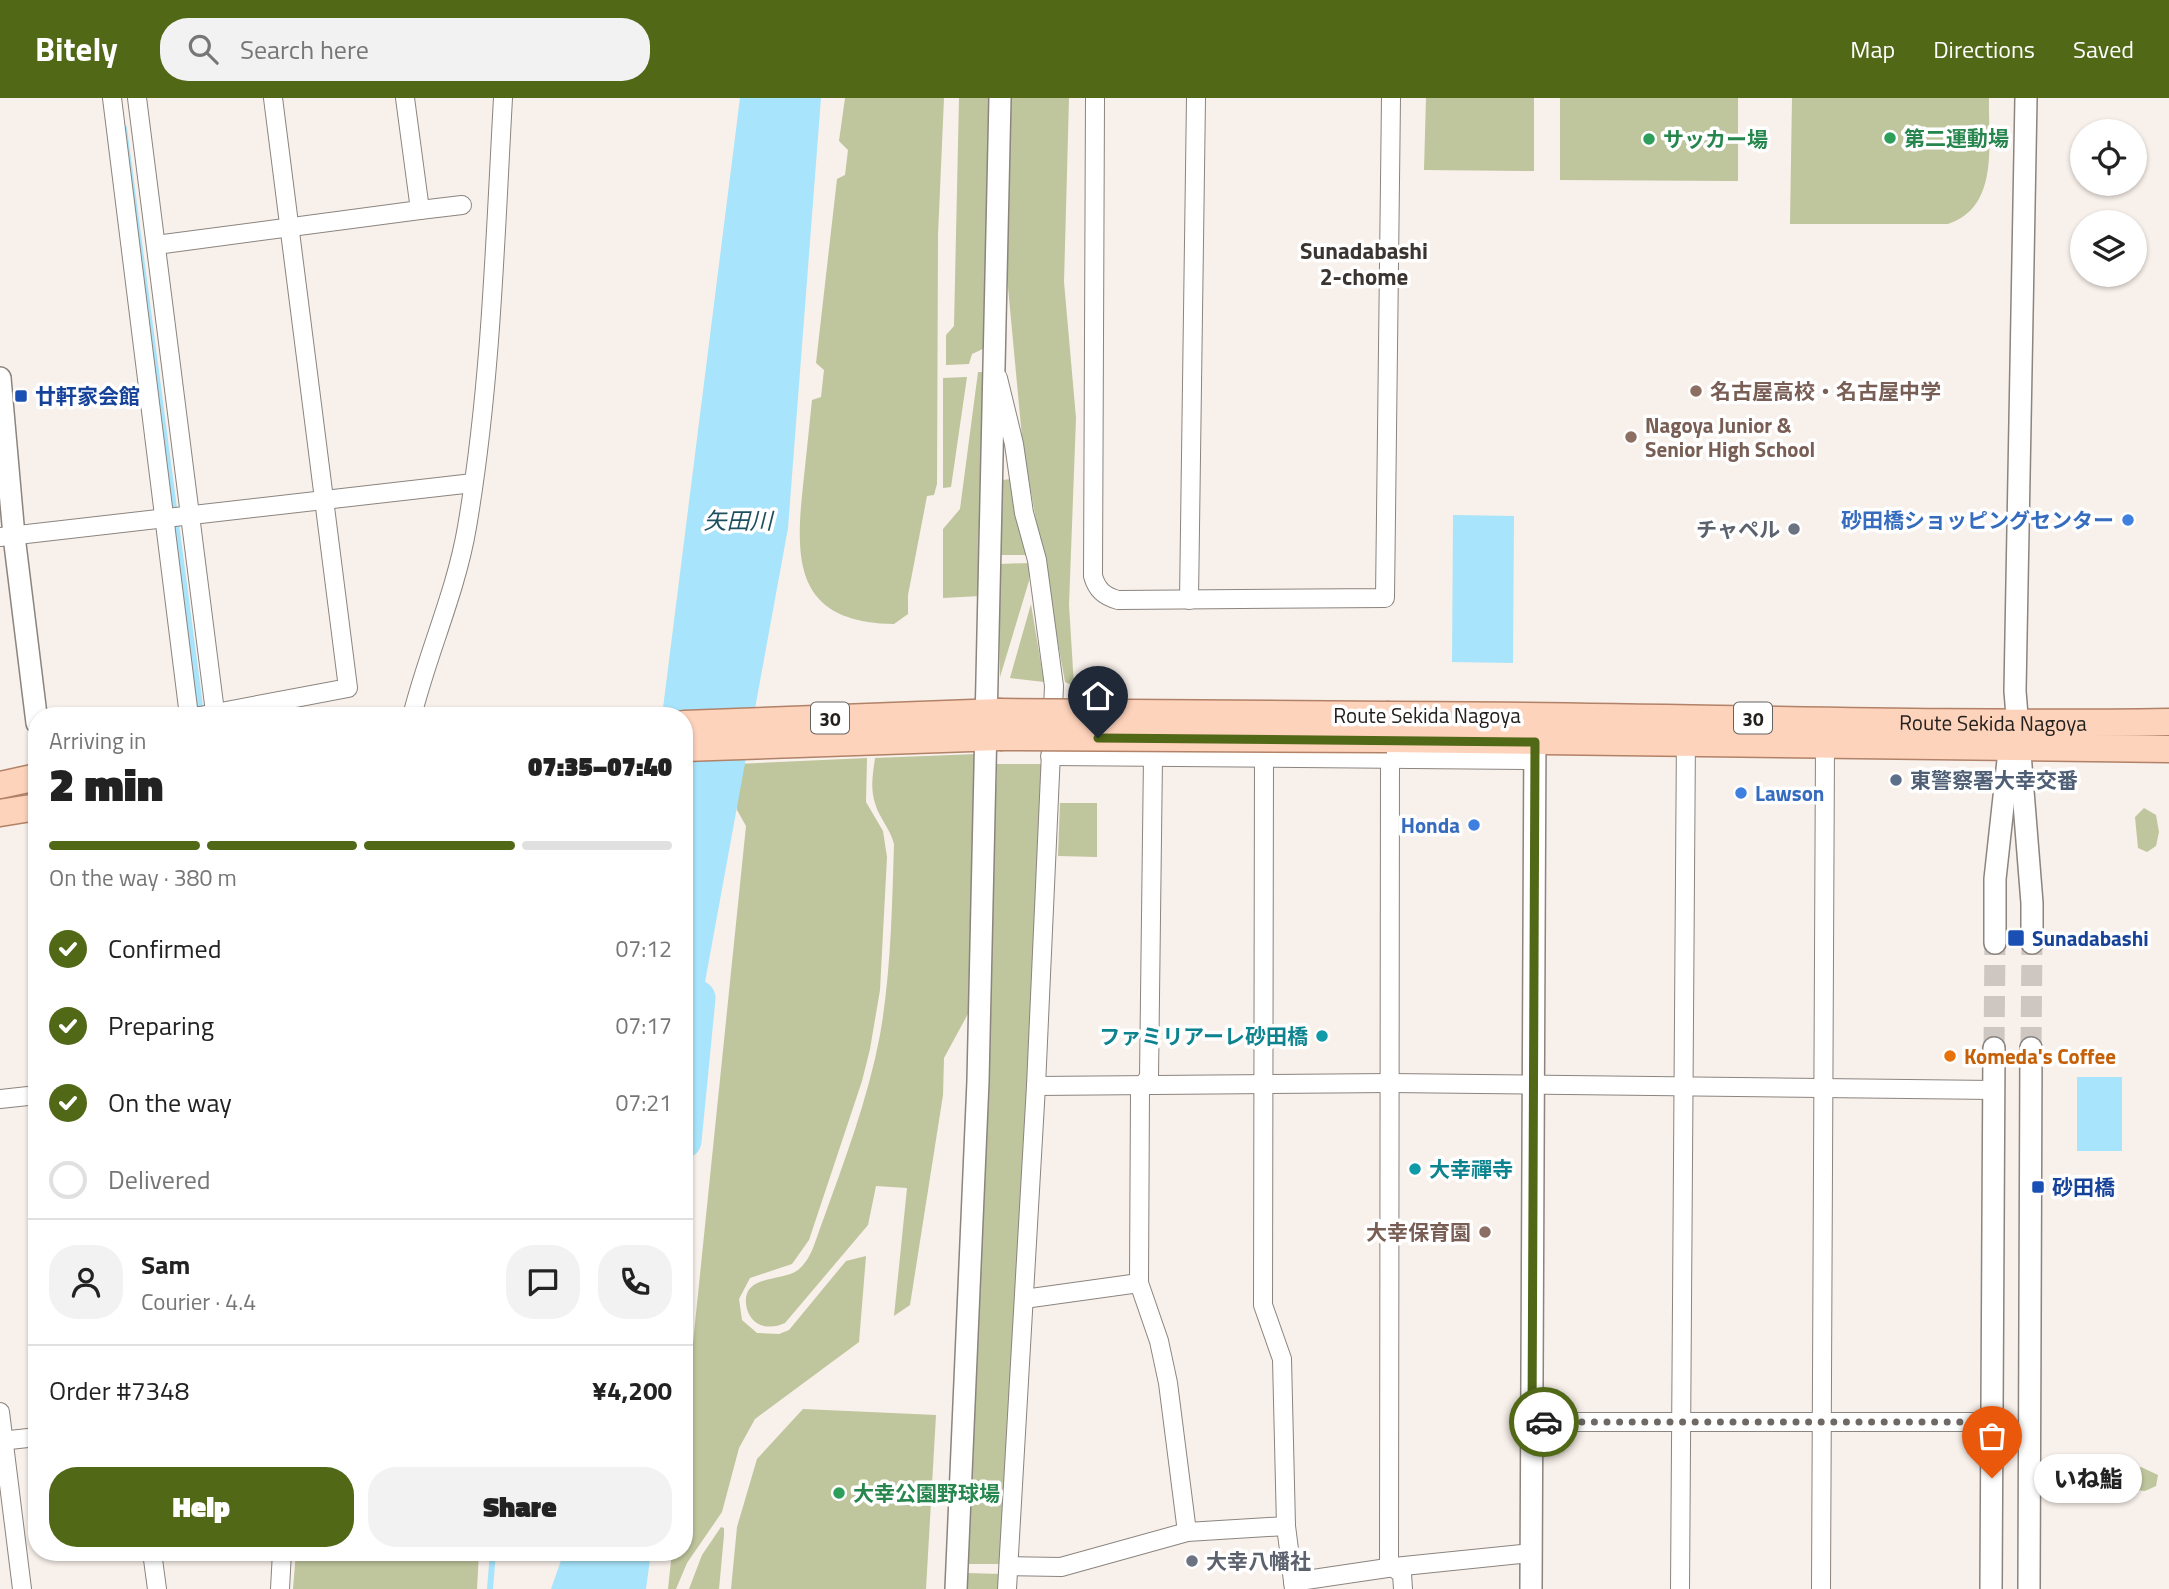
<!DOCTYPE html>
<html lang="en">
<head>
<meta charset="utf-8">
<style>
  :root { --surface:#fff; --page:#f2f2f2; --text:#222; --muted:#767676; --line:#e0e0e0; --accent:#516817 }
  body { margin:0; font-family:"Titillium Web","Noto Sans JP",sans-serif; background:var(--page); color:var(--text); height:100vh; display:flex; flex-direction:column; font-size:26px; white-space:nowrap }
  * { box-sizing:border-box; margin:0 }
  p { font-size:23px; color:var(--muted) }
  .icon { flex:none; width:38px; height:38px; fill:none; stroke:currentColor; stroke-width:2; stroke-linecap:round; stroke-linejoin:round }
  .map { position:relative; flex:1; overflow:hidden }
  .sheet { position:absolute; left:28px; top:609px; width:665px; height:854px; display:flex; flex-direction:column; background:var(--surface); border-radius:28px; box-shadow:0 2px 5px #0004 }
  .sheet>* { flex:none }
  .buttons { position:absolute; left:2070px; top:21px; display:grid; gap:14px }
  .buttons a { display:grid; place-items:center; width:77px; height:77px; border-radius:50%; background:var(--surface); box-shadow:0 2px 5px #0004; font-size:35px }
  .pin { position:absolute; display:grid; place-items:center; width:60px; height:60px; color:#fff; margin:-72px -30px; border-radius:50% 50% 50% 0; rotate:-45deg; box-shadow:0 0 7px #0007 }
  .pin .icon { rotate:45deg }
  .courier { position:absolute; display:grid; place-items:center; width:70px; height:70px; margin:-35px; border:5px solid #516817; border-radius:50%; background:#fff; color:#222; box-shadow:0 2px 9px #0007 }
  .bubble { position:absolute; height:49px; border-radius:24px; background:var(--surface); box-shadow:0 2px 5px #0004; font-size:23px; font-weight:800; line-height:49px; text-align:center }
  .summary em { font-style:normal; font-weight:800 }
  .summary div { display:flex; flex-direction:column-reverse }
  .summary { display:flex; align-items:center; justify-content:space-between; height:119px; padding:0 21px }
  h1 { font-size:46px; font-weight:800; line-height:52px }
  .bar { display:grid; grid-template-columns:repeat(4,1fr); gap:10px 7px; align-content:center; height:84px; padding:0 21px }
  .bar i { height:9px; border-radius:5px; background:var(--line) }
  .bar .active { background:var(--accent) }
  .bar p { grid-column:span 4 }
  .line { display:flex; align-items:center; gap:18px; padding:0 21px; border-top:2px solid var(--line) }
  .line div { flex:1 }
  .round { display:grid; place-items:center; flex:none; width:74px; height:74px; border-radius:28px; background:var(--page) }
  ol { padding:0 21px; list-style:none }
  li { display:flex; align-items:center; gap:21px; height:77px }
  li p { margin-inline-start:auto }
  li .icon { padding:7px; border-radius:50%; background:var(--accent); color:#fff; stroke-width:4 }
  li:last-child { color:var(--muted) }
  li i { width:38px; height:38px; border:4px solid var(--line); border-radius:50% }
  .button { display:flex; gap:14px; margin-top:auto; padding:14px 21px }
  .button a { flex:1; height:80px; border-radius:28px; background:var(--accent); color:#fff; font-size:28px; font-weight:800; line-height:80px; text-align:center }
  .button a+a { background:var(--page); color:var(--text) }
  header { display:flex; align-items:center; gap:42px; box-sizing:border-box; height:98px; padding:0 35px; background:var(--accent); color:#fff }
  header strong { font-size:33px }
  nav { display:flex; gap:38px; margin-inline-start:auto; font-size:24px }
  .search { width:490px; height:63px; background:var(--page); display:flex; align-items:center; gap:18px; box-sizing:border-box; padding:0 24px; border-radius:28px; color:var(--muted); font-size:26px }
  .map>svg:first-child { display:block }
</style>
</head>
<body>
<header>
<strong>Bitely</strong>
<div class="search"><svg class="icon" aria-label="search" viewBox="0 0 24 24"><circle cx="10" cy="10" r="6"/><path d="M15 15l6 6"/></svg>Search here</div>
<nav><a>Map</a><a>Directions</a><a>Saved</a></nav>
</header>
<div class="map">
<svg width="2169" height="1491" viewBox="0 0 2169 1491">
  <rect width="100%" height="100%" fill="#f8f0ea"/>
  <g fill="#bfc59c">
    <path d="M845 0H944L938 137 937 386 934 397 927 398 908 497V516L894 526C798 524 794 468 803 388 806 360 809 331 812 302L821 299 824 272 816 265 837 81 845 77 848 52 839 43Z"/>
    <polygon points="959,0 990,0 985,250 972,256 969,266 946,267 946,237 954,228"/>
    <polygon points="1007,0 1069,0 1064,184 1076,320 1069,507 1074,588 1065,584 1023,350 1005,157"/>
    <polygon points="1426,0 1534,0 1534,73 1424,72"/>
    <polygon points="1560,0 1738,0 1738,83 1560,82"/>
    <path d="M1792 0H1989C1988 45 2000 109 1948 126H1790Z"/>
    <polygon points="978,274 984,274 980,498 943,500 943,431 960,411"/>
    <polygon points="967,279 951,389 943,390 943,280"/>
    <polygon points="1012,381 1027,457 999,457 1002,382"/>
    <polygon points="1029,465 1029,483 1000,579 999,466"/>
    <polygon points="1031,506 1044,584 1010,580"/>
    <path d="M977 656 970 912 944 960 943 997 910 1207 894 1218 907 1090 876 1088 868 1127 785 1225C768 1233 749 1228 746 1206 743 1176 782 1184 798 1172 812 1161 816 1140 822 1125 844 1064 868 1001 880 937 891 874 892 810 894 746 890 730 879 720 875 705 870 690 873 675 875 660Z"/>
    <polygon points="867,660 866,704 883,733 887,759 880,892 870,951 862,983 809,1142 792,1166 750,1180 739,1201 742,1222 757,1235 779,1236 789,1232 846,1163 866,1158 859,1244 755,1321 739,1350 722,1414 687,1465 676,1491 668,1491 672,1454 684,1454 686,1313 746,728 737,712 737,666"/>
    <polygon points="997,666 1043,666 1003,1466 966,1466 973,1365"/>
    <polygon points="1060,705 1097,705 1097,759 1058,758"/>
    <polygon points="2144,710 2156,717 2159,734 2156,748 2147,754 2138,750 2135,719"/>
    <polygon points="803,1311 936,1317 926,1491 731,1491 737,1429 757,1361"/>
    <polygon points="2141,1369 2158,1377 2156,1388 2145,1393 2128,1391 2124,1376"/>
    <polygon points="721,1429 724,1430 724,1437 719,1491 689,1491 702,1457"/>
    <polygon points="296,1454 479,1454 477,1491 293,1491"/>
    <polygon points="966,1475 1002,1476 1001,1491 965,1491"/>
  </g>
  <g fill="#a8e4fb">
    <polygon points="740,0 821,0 788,430 684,999 684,618 662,618"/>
    <polygon points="1453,417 1514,418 1513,565 1452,564"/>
    <rect x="2077" y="979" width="45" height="74"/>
    <polygon points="564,1454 651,1454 646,1491 551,1491"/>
  </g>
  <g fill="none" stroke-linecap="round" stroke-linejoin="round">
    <g stroke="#a8e4fb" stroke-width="6">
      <polyline points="124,30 201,616"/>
      <polyline points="490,1491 493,1454"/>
    </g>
    <polyline stroke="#a8e4fb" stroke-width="35" points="684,1043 698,900"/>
    <g stroke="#cdc6c1" stroke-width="21" stroke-dasharray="21 10" stroke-linecap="butt">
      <polyline points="1994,950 1995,845"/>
      <polyline points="2031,950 2032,845"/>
    </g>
    <g stroke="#8b847f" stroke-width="20">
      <g id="minor">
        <polyline points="112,0 189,618"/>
        <polyline points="137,0 215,614"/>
        <path d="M1095 0 1093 478C1097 492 1104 498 1118 502L1385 500 1391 0"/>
        <polyline points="420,112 462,107"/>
        <polyline points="156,147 420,112 405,0"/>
        <polyline points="998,280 1014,346 1024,415 1037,462 1054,588 1036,988 1007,1491"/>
        <polyline points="0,439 473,385"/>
        <polyline points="1189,502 1196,0"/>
        <polyline points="200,618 348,590 273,0"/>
        <path d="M412 618C428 554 456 494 467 429 491 288 495 143 503 0"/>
        <polyline points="1050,658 1535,662"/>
        <polyline points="1390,658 1389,1466 1402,1476 1403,1491"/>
        <polyline points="1153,659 1149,979 1140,991 1139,1185 1159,1243 1168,1285 1187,1434"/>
        <polyline points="1264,659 1263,1207 1282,1261 1286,1428 1294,1491"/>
        <polyline points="1036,988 1390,985 1994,992"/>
        <polyline points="0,1001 37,997"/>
        <polyline points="1024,1201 1139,1185"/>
        <polyline points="0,1314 22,1491"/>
        <polyline points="1532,1324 1992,1324"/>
        <polyline points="0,1343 37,1339"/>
        <polyline points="152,1454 157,1491"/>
        <polyline points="1009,1468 1061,1469 1187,1434 1286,1428"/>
        <polyline points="1293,1484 1394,1469 1531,1455"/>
        <polyline points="280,1491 282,1454"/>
        <polyline points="1680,1491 1686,634"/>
        <polyline points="1821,1491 1825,646"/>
      </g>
    </g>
    <g stroke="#8b847f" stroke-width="24">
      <g id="tertiary">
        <polyline points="2026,0 2015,593 2032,805 2032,845"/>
        <polyline points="0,280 14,438 37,625"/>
        <polyline points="1995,845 1995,781 2010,644"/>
        <polyline points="956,1491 978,983 1000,0"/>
        <polyline points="1531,1491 1535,629"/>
        <polyline points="1991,1491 1994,950"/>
        <polyline points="2029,1491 2031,950"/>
      </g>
    </g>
    <g stroke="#b18267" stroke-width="29">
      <g id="primary">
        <path id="s1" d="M1389 617C1649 617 1909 628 2169 624"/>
        <polyline points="684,626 999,614"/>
        <polyline points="1387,641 2169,651"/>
        <polyline points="684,650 1000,639"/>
        <polyline points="0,687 37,679"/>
        <polyline points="0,715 37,709"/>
      </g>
    </g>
    <use href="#minor" stroke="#fff" stroke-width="18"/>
    <use href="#tertiary" stroke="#fff" stroke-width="21"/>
    <use href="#primary" stroke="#fed3bc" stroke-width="26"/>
    <g stroke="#b18267" stroke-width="29" stroke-linecap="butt">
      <g id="primary-bridge">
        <polyline points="999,614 1389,617"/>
        <polyline points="1000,639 1387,641"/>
      </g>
    </g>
    <use href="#primary-bridge" stroke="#fed3bc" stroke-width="26"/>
  </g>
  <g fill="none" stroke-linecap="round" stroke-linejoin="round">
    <polyline stroke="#6e6965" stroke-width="7" stroke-dasharray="0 12.6" points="1544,1324 1992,1324 1992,1380"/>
    <polyline stroke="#516817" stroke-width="9" points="1098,640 1535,644 1532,1324 1544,1324"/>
  </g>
  <g fill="#2e9e5b" stroke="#fff" stroke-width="2.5">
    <circle cx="1890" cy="40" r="7"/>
    <circle cx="1649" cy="41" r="7"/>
    <circle cx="839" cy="1395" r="7"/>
  </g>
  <g fill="#8d6e63" stroke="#fff" stroke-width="2.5">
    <circle cx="1696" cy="293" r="7"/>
    <circle cx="1631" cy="339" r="7"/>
    <circle cx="1485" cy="1134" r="7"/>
  </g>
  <g fill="#1a4fb4" stroke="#fff" stroke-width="2.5">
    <rect x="14" y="291" width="14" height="14" rx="3.5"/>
    <rect x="2007" y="831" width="18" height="18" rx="3.5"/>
    <rect x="2031" y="1082" width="14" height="14" rx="3.5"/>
  </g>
  <g fill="#3f7fe0" stroke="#fff" stroke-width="2.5">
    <circle cx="2128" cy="422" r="7"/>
    <circle cx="1741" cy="695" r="7"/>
    <circle cx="1474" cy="727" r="7"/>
  </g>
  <g fill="#6b7280" stroke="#fff" stroke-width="2.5">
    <circle cx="1794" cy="431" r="7"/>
    <circle cx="1192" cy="1463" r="7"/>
  </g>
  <circle fill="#5c6f8a" stroke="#fff" stroke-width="2.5" cx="1896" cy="682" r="7"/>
  <g fill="#0f9aa8" stroke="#fff" stroke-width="2.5">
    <circle cx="1322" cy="938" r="7"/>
    <circle cx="1415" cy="1071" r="7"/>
  </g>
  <circle fill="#e8710a" stroke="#fff" stroke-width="2.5" cx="1950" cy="958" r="7"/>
  <g text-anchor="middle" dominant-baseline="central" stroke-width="7" stroke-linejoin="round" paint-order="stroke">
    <g fill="#fff" stroke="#656362" stroke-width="2">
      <rect x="811" y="604.5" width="38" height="31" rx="5"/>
      <rect x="1734" y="604.5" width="38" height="31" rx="5"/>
    </g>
    <g font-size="19" font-weight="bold" fill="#23201e">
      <text x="830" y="620">30</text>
      <text x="1753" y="620">30</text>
    </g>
    <g font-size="21" font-weight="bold" fill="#27864d" stroke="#fff" text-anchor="start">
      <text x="1904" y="40">第二運動場</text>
      <text x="1663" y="41">サッカー場</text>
      <text x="853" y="1395">大幸公園野球場</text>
    </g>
    <g font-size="21" font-weight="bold" fill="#785e54" stroke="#fff" text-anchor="start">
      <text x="1710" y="293">名古屋高校・名古屋中学</text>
      <text x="1645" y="327">Nagoya Junior &amp;<tspan x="1645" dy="24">Senior High School</tspan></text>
      <text x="1471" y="1134" text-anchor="end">大幸保育園</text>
    </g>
    <g font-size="21" font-weight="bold" fill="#164399" stroke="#fff" text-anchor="start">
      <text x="35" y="298">廿軒家会館</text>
      <text x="2032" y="840">Sunadabashi</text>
      <text x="2052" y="1089">砂田橋</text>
    </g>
    <g font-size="21" font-weight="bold" fill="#366cbe" stroke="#fff" text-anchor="end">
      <text x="2114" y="422">砂田橋ショッピングセンター</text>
      <text x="1755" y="695" text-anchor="start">Lawson</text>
      <text x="1460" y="727">Honda</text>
    </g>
    <g font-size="21" font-weight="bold" fill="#5b616d" stroke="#fff" text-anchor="end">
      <text x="1780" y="431">チャペル</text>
      <text x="1206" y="1463" text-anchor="start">大幸八幡社</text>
    </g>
    <g font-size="21" fill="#23201e" stroke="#fff">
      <text x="1427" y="617">Route Sekida Nagoya</text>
      <text stroke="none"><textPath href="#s1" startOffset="604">Route Sekida Nagoya</textPath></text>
    </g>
    <g font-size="21" font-weight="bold" fill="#4e5e75" stroke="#fff" text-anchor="start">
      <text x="1910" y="682">東警察署大幸交番</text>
    </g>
    <g font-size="21" font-weight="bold" fill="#0d838f" stroke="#fff" text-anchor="end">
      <text x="1308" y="938">ファミリアーレ砂田橋</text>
      <text x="1429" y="1071" text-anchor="start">大幸禪寺</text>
    </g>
    <g font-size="21" font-weight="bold" fill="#c56008" stroke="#fff" text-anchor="start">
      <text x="1964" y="958">Komeda's Coffee</text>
    </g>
    <g font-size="23" font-weight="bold" fill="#3b3531" stroke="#fff">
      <text x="1364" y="152">Sunadabashi<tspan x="1364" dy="26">2-chome</tspan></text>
    </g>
    <g font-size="23" font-style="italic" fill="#1e4f60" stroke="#fff">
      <text x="738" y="422">矢田川</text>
    </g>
  </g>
</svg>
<div class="buttons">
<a><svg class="icon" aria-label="locate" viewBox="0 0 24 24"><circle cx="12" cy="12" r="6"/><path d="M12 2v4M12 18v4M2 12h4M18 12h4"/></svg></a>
<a><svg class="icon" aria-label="layers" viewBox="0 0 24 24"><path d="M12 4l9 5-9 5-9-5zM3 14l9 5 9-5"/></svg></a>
</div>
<div class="pin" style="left:1992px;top:1380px;background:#ea580c"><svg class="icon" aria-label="bag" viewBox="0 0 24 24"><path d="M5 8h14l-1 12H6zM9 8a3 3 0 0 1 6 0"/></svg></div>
<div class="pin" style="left:1098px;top:640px;background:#1f2937"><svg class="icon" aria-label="home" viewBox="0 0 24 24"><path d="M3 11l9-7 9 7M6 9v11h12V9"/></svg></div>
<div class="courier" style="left:1544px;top:1324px"><svg class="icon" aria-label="car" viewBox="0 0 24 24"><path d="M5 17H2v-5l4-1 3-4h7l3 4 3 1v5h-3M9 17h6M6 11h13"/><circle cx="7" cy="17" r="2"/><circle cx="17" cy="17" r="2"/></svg></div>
<div class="bubble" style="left:2034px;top:1356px;width:108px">いね鮨</div>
<section class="sheet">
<div class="summary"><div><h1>2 min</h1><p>Arriving in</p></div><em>07:35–07:40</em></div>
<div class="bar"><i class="active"></i><i class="active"></i><i class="active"></i><i></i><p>On the way · 380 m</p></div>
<ol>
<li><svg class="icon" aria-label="check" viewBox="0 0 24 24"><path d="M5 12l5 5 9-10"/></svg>Confirmed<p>07:12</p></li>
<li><svg class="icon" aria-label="check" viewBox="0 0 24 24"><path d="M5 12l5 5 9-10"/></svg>Preparing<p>07:17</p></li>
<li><svg class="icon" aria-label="check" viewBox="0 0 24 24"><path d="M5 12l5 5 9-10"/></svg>On the way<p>07:21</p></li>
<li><i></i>Delivered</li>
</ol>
<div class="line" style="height:126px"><a class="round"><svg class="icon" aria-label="person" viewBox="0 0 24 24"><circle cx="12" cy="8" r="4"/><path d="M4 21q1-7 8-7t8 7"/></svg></a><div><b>Sam</b><p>Courier · 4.4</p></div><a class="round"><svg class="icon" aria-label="chat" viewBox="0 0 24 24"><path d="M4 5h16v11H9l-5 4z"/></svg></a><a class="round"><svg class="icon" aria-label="phone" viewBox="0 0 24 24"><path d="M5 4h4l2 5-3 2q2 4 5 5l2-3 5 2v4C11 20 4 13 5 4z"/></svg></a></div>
<div class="line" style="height:91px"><div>Order #7348</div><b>¥4,200</b></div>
<div class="button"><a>Help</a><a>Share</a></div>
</section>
</div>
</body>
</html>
